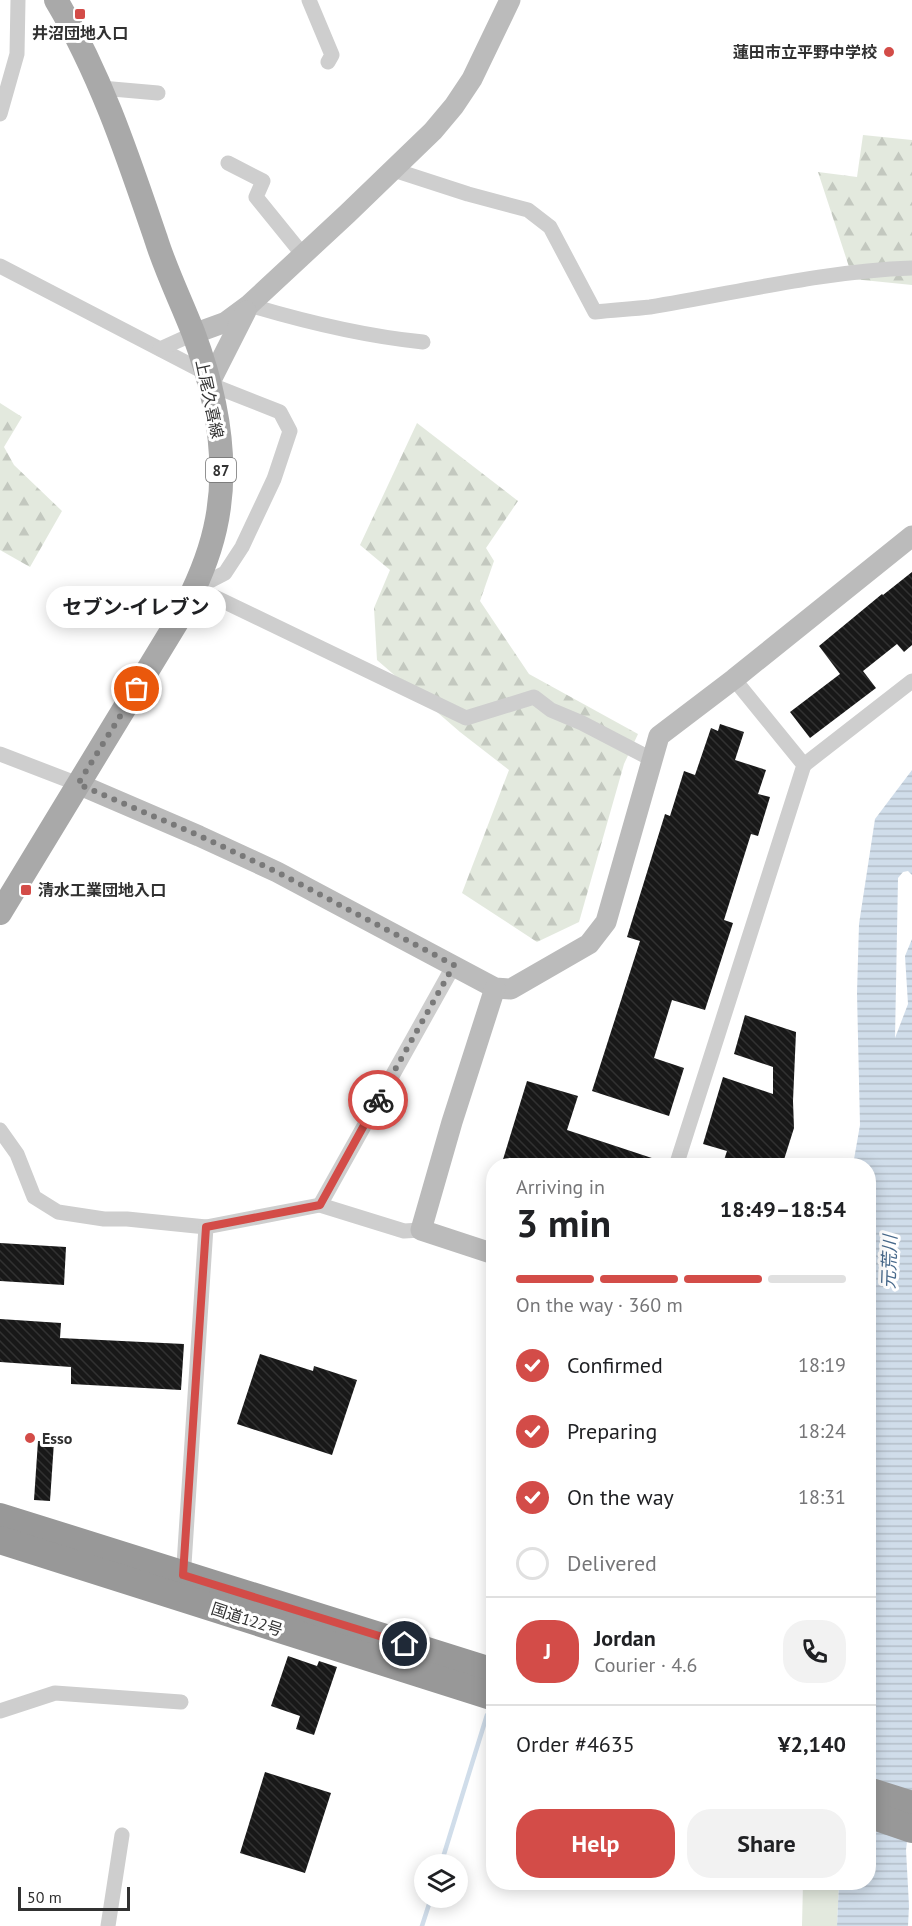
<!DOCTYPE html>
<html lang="en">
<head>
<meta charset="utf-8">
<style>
  :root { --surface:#fff; --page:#f2f2f2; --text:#202124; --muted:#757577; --line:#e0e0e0; --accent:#d34c48 }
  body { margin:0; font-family:"PT Sans","Noto Sans JP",sans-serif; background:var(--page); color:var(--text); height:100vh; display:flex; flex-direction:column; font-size:22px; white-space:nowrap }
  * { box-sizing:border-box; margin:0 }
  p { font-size:20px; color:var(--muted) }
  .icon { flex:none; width:33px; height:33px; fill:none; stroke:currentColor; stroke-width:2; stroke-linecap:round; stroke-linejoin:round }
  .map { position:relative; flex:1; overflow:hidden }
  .panel { position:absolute; left:486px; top:1158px; width:390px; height:732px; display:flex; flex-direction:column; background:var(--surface); border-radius:24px; box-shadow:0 3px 15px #0003 }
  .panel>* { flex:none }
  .fabs { position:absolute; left:414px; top:1854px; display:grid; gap:12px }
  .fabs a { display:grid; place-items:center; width:54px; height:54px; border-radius:50%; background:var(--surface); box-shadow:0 3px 15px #0003; font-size:30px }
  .scale { position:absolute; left:18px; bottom:15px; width:112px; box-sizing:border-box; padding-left:6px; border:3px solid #313131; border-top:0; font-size:16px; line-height:21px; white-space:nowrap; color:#313131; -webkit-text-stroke:4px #fff; paint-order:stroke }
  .pin { position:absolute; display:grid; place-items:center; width:51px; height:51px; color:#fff; margin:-26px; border:3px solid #fff; border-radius:50%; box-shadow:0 2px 6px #0007 }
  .courier { position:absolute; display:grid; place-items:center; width:60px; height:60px; margin:-30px; border:4px solid #d34c48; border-radius:50%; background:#fff; color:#222; box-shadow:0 2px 8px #0007 }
  .bubble { position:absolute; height:42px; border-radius:21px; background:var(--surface); box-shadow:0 3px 15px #0003; font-size:20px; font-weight:700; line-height:42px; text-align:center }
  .headline em { font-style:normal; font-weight:700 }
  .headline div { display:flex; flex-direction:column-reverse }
  .headline { display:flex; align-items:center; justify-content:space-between; height:102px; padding:0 30px }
  h1 { font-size:39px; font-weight:700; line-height:45px }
  .bar { display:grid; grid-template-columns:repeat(4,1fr); gap:9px 6px; align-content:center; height:72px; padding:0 30px }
  .bar i { height:8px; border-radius:4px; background:var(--line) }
  .bar .on { background:var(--accent) }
  .bar p { grid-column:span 4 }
  .line { display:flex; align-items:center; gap:15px; padding:0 30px; border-top:2px solid var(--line) }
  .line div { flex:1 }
  .round { display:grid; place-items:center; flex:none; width:63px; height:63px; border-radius:24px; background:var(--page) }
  ol { padding:0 30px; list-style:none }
  li { display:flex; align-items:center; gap:18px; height:66px }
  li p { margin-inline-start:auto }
  li .icon { padding:6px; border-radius:50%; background:var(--accent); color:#fff; stroke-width:4 }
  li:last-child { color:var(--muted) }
  li i { width:33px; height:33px; border:3px solid var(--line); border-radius:50% }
  .primary-button { display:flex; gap:12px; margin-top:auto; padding:12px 30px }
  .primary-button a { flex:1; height:69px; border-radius:24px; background:var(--accent); color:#fff; font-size:24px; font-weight:700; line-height:69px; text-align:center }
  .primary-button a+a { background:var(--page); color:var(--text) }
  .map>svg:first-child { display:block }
</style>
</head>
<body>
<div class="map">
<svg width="912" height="1926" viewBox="0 0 912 1926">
  <defs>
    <pattern id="forest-firs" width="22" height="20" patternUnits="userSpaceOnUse" patternTransform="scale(1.5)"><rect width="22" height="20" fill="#e3e9de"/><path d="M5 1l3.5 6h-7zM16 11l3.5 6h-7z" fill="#c3c8bf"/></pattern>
    <pattern id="water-rules" width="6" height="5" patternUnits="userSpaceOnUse" patternTransform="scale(1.5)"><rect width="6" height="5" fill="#d0ddea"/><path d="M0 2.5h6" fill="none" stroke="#b3bec9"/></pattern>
    <pattern id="building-back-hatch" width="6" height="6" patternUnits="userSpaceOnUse" patternTransform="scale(1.5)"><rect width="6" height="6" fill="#181818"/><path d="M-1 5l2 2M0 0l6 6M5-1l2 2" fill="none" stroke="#313131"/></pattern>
  </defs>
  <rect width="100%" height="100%" fill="#fff"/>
  <polygon fill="#e3e9de" points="803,1883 839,1883 837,1926 802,1926"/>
  <g fill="url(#forest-firs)">
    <polygon points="863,135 912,140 912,285 853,279 818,172 857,177"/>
    <polygon points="0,403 22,417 4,447 14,465 62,511 30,567 0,550"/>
    <polygon points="417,423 518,501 486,548 494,561 480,601 529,674 638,734 624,764 579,922 537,942 462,893 509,770 460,732 377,660 374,608 390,570 360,545"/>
  </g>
  <polygon fill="url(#water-rules)" points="912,770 912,875 908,871 903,872 898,878 895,1038 908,1004 905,956 912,939 912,1798 906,1850 909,1906 908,1926 837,1926 839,1883 868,1882 868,1166 853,1165 860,1125 857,993 859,924 875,819"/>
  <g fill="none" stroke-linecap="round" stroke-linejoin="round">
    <g stroke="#d0ddea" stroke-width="4.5">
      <polyline points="441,1864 487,1715"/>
      <polyline points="422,1926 431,1898"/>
    </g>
  </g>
  <g fill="url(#building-back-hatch)">
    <polygon points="912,572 912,645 904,652 897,644 863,671 876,688 810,738 790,712 840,674 819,646 882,594 883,595"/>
    <polygon points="720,724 744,732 735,760 766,770 758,794 770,797 758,836 751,834 724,920 733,923 705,1010 672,1000 654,1058 684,1068 669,1116 592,1091 640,941 627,937 665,814 670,816 684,771 695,775 711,728 718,731"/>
    <polygon points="745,1015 796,1032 793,1101 794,1128 782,1166 722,1166 727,1151 703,1144 723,1077 773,1094 773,1067 734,1054"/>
    <polygon points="527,1081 578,1096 567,1130 667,1163 667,1166 501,1166"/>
    <polygon points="0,1243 66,1247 64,1285 0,1281"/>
    <polygon points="0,1319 61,1323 60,1338 184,1344 181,1390 71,1384 71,1367 0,1362"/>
    <polygon points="260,1354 313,1371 314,1366 357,1380 332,1455 237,1424"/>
    <polygon points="38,1441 54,1442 50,1501 34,1500"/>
    <polygon points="288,1656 317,1666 319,1661 337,1667 314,1735 296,1729 300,1716 271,1706"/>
    <polygon points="265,1772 331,1793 305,1873 240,1853"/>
  </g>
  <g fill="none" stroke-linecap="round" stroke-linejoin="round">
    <g stroke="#cecece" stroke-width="15">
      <polyline points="309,0 332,55 328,62"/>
      <polyline points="101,88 158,93"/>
      <polyline points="0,114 17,54 18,0"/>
      <polyline points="228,163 263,181 256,197 303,255"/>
      <path d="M394 170 468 194 528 210 550 227 595 312C613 310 632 309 650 307 737 293 823 271 912 268"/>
      <polyline points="0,266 206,373"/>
      <path d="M249 305C306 322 363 336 423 342"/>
      <polyline points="160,349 193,334"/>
      <polyline points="196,588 466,718 534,697 551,710 582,723 653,760"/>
      <polyline points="196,588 225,573 242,547 274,479 290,431 280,412 209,384"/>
      <polyline points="0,754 78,784"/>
      <polyline points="804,765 912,681"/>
      <polyline points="0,1130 17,1154 34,1197 58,1212 104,1219 127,1219 206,1227 320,1205 404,1231 421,1230"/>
      <polyline points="676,1166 804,765 734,679"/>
      <polyline points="320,1205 454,965"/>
      <polyline points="183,1580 206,1227"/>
      <polyline points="0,1711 55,1693 181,1702"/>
      <polyline points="108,1926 122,1835"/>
    </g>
    <g stroke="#bbb" stroke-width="21">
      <polyline points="193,334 226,322 249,305 347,214 433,131 454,106 472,79 510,0"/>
      <polyline points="209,384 246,311"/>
      <polyline points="78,784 199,836 277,872 495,988 511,989 589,944 606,922 659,736 734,679 912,536"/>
      <polyline points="494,1254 421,1230 452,1122 495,988"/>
    </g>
    <path stroke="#a9a9a9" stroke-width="24" d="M0 913 180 617C195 589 208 560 215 529 230 464 216 393 193 332 181 301 166 271 156 239 128 157 101 75 56 0"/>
    <g stroke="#989898" stroke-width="28">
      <polyline points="0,1517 494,1672"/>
      <polyline points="0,1540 494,1697"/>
      <polyline points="868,1791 912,1805"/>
      <polyline points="868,1814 912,1829"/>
    </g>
  </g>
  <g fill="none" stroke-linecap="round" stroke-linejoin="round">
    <polyline stroke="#797979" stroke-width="6" stroke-dasharray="0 10.8" points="137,689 78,784 200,836 277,872 454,965 378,1100"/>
    <polyline stroke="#d34c48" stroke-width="8" points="378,1100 320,1205 206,1227 183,1575 405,1644"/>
  </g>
  <g fill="#d34c48" stroke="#fff" stroke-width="2">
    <rect x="74" y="8" width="12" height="12" rx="3"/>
    <circle cx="889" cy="52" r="6"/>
    <rect x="20" y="884" width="12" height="12" rx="3"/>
    <circle cx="30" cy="1438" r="6"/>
  </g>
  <g text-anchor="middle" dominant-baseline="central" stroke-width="6" stroke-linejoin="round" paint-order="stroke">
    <rect fill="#fff" stroke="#6f6f6f" stroke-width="1.5" x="206" y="458" width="30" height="24" rx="4.5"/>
    <g font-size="15" font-weight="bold" fill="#313131">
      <text x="221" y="470">87</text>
    </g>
    <g font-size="16" font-weight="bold" fill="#313131" stroke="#fff" text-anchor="start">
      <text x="80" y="33" text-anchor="middle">井沼団地入口</text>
      <text x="877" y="52" text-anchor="end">蓮田市立平野中学校</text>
      <text x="38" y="890">清水工業団地入口</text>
      <text x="42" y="1438">Esso</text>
    </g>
    <g font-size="16" fill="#313131" stroke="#fff">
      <text transform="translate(210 399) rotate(78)">上尾久喜線</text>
      <text transform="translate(247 1619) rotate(18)">国道122号</text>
    </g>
    <g font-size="18" font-style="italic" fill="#47698b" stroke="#fff">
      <text transform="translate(889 1262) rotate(-88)">元荒川</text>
    </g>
  </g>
</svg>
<div class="fabs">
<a><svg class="icon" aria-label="layers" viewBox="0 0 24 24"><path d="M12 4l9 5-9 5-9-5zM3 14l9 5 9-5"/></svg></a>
</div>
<div class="scale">50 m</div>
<div class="pin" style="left:137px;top:689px;background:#ea580c"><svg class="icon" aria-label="bag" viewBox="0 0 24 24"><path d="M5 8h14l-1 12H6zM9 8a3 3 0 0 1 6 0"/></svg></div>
<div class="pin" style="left:405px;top:1644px;background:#1f2937"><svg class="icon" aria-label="home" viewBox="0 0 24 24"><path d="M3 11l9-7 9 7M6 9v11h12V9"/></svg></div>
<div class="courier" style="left:378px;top:1100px"><svg class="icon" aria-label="bike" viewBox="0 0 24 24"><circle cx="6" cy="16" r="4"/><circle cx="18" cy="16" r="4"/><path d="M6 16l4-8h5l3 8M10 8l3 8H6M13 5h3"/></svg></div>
<div class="bubble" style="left:46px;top:586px;width:180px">セブン-イレブン</div>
<section class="panel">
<div class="headline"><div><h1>3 min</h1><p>Arriving in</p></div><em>18:49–18:54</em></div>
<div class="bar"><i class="on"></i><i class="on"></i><i class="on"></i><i></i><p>On the way · 360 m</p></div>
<ol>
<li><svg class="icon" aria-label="check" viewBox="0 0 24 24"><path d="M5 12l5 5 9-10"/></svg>Confirmed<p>18:19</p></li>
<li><svg class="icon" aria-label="check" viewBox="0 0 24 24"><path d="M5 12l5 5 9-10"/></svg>Preparing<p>18:24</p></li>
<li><svg class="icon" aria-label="check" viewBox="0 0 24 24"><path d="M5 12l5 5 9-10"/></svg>On the way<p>18:31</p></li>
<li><i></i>Delivered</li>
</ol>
<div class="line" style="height:108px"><b class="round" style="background:var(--accent);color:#fff">J</b><div><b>Jordan</b><p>Courier · 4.6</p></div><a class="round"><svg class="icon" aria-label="phone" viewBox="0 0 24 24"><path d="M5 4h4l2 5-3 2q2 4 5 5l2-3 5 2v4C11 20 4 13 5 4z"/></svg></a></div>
<div class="line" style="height:78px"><div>Order #4635</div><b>¥2,140</b></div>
<div class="primary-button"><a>Help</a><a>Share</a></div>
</section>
</div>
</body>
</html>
